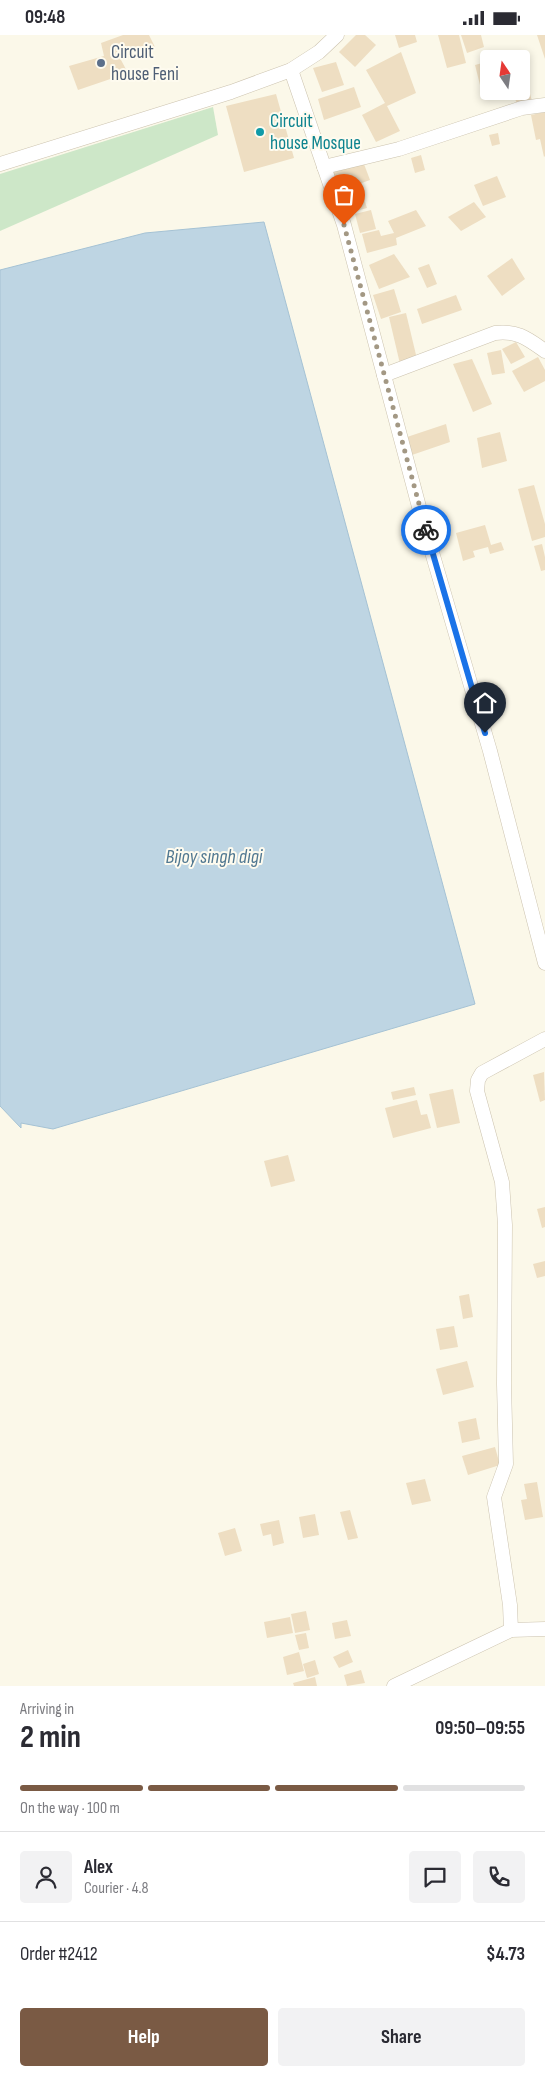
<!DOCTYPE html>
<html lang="en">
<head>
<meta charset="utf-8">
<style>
  :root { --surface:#fff; --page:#f2f2f3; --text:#2b2b33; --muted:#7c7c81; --line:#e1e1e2; --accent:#7a5a44 }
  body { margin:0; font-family:"Sofia Sans Condensed",sans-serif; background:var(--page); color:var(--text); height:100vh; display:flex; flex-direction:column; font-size:19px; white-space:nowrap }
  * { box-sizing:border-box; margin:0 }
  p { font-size:16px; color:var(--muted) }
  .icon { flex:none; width:28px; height:28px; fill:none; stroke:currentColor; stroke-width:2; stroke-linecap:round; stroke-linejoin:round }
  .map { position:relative; height:1651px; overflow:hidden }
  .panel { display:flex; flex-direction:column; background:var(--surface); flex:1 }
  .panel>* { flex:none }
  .needle { width:32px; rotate:347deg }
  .controls { position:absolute; left:480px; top:15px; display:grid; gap:10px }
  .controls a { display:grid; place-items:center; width:50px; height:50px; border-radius:5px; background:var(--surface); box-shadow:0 2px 8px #0003; font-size:25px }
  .pin { position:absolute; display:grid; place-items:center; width:42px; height:42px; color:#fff; margin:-51px -21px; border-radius:50% 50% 50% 0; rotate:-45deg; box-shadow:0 0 5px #0007 }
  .pin .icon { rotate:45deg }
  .courier { position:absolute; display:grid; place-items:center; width:50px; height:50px; margin:-25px; border:4px solid #1a73e8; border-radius:50%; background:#fff; color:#222; box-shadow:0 1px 6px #0007 }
  .summary em { font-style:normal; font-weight:700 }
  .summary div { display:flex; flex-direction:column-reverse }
  .summary { display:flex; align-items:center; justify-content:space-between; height:85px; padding:0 20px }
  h1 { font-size:32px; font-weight:700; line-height:38px }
  .bar { display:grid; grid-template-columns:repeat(4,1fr); gap:8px 5px; align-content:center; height:60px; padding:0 20px }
  .bar i { height:6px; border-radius:4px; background:var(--line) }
  .bar .on { background:var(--accent) }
  .bar p { grid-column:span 4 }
  .line { display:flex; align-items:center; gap:12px; padding:0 20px; border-top:1px solid var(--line) }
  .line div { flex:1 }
  .round { display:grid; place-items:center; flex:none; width:52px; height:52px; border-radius:5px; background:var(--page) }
  .cta { display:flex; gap:10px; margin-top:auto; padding:10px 20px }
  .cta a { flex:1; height:58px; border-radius:5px; background:var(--accent); color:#fff; font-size:20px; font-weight:700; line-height:58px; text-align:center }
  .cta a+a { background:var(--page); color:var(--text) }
  .status { display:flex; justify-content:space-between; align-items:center; height:35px; padding:0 25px; background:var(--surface); direction:ltr }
  .status svg { height:14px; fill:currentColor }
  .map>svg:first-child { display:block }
</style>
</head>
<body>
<div class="status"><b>09:48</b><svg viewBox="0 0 49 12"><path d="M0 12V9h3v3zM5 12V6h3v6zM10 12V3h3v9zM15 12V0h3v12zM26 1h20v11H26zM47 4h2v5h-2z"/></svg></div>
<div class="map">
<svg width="545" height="1651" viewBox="0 0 545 1651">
  <rect width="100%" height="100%" fill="#fbf8e9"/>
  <polygon fill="#cde7c8" points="213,72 218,100 0,196 0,139"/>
  <polygon fill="#bed5e3" stroke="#a5c2d4" points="264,187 475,969 53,1094 21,1088 21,1093 0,1071 0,235 145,198"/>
  <g fill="#eedec2">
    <polygon points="123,0 149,0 155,12 121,25 128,38 78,55 69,31 104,21 101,8"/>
    <polygon points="356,0 365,0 376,10 355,32 339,17"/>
    <polygon points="395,0 415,0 417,7 399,13"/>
    <polygon points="438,0 459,0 466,28 447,33"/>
    <polygon points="461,0 481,0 484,12 467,18"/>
    <polygon points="537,0 545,0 545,24"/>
    <polygon points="401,17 416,58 387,71 400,96 376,107 362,80 385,68 366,35"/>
    <polygon points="521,26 532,66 517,70 513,56 521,56"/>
    <polygon points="336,27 344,50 322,57 313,33"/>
    <polygon points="486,27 489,48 480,50 475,30"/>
    <polygon points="354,52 361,72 324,85 318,64"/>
    <polygon points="276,59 294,123 244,137 226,71"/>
    <polygon points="545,77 545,121 544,122 540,104 536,105 531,80"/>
    <polygon points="498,98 500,109 492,111 489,100"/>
    <polygon points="421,120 425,135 415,138 411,123"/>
    <polygon points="364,129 370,145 337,157 330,138"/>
    <polygon points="497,141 506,162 483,171 474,150"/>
    <polygon points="362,157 367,173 356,176 351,160"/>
    <polygon points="474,167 486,182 461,196 448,182"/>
    <polygon points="371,175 376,194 360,198 355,179"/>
    <polygon points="416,175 426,191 396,203 397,210 367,218 362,199 379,195 381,201 394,198 388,186"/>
    <polygon points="394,219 410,242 379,254 369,230"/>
    <polygon points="512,223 525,244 502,261 487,241"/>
    <polygon points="429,229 437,249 427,253 418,233"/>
    <polygon points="394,254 401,277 381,284 373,260"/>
    <polygon points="456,260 462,275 422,289 417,274"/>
    <polygon points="406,278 417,324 400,329 389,282"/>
    <polygon points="516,307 525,322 511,329 502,314"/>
    <polygon points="501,315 505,338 492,340 487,318"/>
    <polygon points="538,322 545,335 545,346 524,357 512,336"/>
    <polygon points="472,324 492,369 473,377 453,329"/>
    <polygon points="446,389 450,407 409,421 404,403"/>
    <polygon points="500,397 507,426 482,433 477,403"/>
    <polygon points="534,450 545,489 545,502 532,506 518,454"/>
    <polygon points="485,490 491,510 501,507 504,515 490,519 488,512 473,516 475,522 463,526 456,498"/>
    <polygon points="542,509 545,522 545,535 541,536 534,511"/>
    <polygon points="544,1037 545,1065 540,1067 533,1040"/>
    <polygon points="414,1052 416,1060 393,1065 391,1057"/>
    <polygon points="453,1054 460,1088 437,1093 429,1059"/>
    <polygon points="417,1065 421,1080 427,1079 431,1093 393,1103 385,1073"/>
    <polygon points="288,1120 295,1146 271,1152 264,1126"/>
    <polygon points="545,1172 545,1192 542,1193 537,1174"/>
    <polygon points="545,1226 545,1241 537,1243 533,1229"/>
    <polygon points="469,1259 473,1282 463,1284 459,1261"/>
    <polygon points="454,1291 458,1312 440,1315 436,1294"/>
    <polygon points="467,1326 474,1352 443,1360 436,1334"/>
    <polygon points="476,1383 480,1404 462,1408 458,1387"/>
    <polygon points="495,1412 500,1430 468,1440 462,1421"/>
    <polygon points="425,1444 431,1466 412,1470 406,1448"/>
    <polygon points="537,1447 543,1482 525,1485 521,1465 527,1464 524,1449"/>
    <polygon points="350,1475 358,1503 348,1505 340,1477"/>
    <polygon points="315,1479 319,1500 303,1503 299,1482"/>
    <polygon points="279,1485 284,1508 273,1511 271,1499 263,1501 260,1489"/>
    <polygon points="235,1493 242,1516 225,1521 218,1498"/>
    <polygon points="306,1576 310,1595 295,1598 291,1579"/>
    <polygon points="290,1582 293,1598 267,1603 264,1587"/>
    <polygon points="347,1585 351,1601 335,1604 332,1588"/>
    <polygon points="306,1598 309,1613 299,1615 295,1600"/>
    <polygon points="348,1615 353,1627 339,1633 333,1622"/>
    <polygon points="299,1617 304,1636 287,1640 283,1622"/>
    <polygon points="315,1625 319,1639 307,1643 303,1629"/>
    <polygon points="361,1635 365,1648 347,1651 344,1640"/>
    <polygon points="315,1642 317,1651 294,1651 293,1648"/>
  </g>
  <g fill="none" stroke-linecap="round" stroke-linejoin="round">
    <g stroke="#ccc3af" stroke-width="15">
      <g id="minor">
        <polyline points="291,35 344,190 422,483 490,716 545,928"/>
        <polyline points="0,129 231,57 291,35 319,17 337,0"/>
        <polyline points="324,132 399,114 522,73 545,70"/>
        <path d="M384 340 495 298C517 295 528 304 545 316"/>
        <polyline points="511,1595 510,1570 494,1462 506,1429 504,1349 505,1190 502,1147 477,1056 478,1045 482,1038 545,1004"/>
        <polyline points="394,1651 511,1595 545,1594"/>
      </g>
    </g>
    <use href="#minor" stroke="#fff" stroke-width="14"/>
  </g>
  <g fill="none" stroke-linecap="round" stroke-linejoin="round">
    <polyline stroke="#a39884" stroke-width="5" stroke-dasharray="0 9" points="344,190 426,495"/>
    <polyline stroke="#1a73e8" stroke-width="6" points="426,495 485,698"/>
  </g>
  <circle fill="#5c6f8a" stroke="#fefbef" stroke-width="2" cx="101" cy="28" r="5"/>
  <circle fill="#0f9aa8" stroke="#fefbef" stroke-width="2" cx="260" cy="97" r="5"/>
  <g text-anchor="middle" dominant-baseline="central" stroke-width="4" stroke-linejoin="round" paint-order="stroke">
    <g font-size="19" fill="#4e5e75" stroke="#fefbef" text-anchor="start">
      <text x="111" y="17">Circuit<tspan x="111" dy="22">house Feni</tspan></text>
    </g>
    <g font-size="19" fill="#0d838f" stroke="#fefbef" text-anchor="start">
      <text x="270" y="86">Circuit<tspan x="270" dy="22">house Mosque</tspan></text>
    </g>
    <g font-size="20" font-style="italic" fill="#517891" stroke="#fefbef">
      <text x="214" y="822">Bijoy singh digi</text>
    </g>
  </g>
</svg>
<div class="controls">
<a><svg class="needle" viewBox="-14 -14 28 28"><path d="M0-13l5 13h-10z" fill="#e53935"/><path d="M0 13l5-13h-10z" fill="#7c7c81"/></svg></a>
</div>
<div class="pin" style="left:344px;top:190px;background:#ea580c"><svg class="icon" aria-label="bag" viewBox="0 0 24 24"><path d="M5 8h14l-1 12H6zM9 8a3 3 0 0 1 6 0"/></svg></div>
<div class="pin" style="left:485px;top:698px;background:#1f2937"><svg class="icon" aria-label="home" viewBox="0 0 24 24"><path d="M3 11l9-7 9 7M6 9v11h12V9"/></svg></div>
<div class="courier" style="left:426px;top:495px"><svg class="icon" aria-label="bike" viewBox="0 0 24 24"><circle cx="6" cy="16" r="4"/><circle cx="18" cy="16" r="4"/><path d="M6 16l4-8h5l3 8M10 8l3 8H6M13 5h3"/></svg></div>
</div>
<section class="panel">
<div class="summary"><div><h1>2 min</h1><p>Arriving in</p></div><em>09:50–09:55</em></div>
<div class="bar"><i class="on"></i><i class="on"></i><i class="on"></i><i></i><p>On the way · 100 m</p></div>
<div class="line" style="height:90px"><a class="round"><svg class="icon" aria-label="person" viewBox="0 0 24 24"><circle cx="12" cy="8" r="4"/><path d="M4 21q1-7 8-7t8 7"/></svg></a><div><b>Alex</b><p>Courier · 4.8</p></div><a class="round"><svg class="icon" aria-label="chat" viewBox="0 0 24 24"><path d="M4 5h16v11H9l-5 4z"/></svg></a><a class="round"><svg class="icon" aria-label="phone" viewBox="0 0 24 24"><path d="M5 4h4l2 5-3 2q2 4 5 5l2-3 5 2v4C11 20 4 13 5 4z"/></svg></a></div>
<div class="line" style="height:65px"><div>Order #2412</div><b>$4.73</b></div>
<div class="cta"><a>Help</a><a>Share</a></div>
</section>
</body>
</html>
